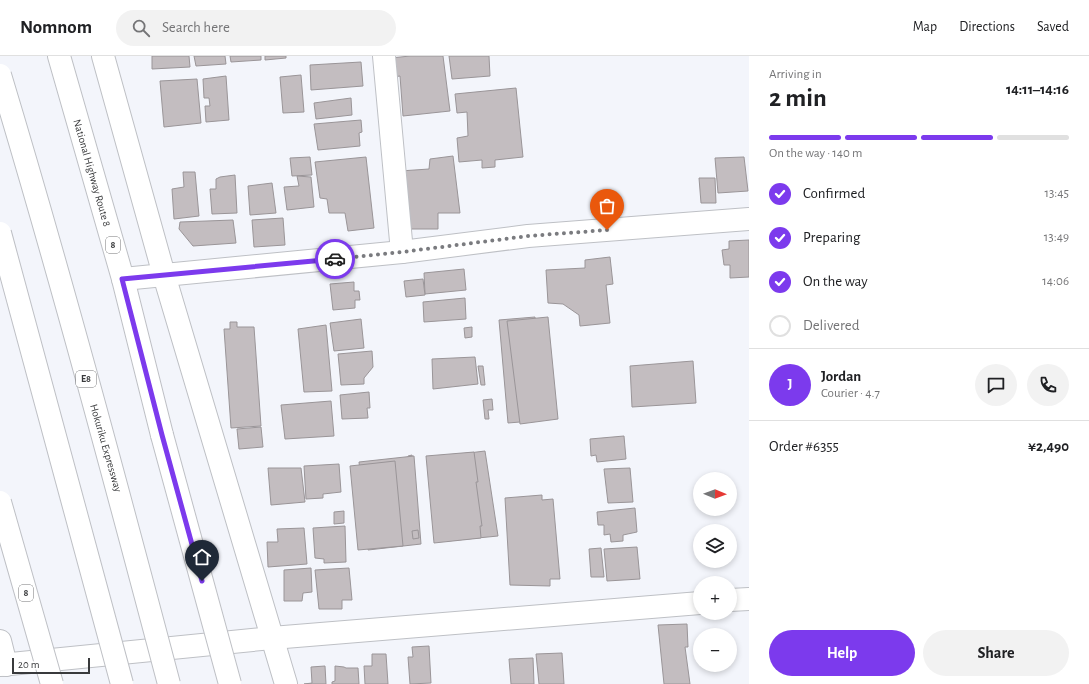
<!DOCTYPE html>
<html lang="en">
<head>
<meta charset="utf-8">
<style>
  :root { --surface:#fff; --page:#f2f2f2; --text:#202124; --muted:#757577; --line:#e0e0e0; --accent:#7c3aed }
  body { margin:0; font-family:"Alegreya Sans",sans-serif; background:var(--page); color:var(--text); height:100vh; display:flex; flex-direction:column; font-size:15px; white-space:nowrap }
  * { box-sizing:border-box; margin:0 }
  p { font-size:13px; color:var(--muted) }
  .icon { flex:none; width:22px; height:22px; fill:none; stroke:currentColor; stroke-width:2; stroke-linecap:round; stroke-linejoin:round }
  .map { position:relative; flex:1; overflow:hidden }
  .side { display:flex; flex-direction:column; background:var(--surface); width:340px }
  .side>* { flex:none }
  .needle { width:26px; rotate:91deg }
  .tools { position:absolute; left:693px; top:416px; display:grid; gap:8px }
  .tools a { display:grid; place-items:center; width:44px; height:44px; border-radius:50%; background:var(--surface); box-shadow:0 2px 6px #0003; font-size:20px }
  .scale { position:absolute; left:12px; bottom:10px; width:78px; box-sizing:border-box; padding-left:4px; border:2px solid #393a3c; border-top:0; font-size:11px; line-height:14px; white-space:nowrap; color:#393a3c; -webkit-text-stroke:3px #fff; paint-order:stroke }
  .pin { position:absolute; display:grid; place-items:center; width:34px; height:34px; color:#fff; margin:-41px -17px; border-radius:50% 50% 50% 0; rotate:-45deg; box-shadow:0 0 4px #0007 }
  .pin .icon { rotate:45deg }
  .courier { position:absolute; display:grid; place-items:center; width:40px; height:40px; margin:-20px; border:3px solid #7c3aed; border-radius:50%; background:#fff; color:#222; box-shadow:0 1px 5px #0007 }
  .summary em { font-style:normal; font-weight:700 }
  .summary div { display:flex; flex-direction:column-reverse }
  .summary { display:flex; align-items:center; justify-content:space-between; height:68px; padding:0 20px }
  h1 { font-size:26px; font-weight:700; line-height:30px }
  .bar { display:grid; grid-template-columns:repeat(4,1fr); gap:6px 4px; align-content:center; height:48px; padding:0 20px }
  .bar i { height:5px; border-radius:3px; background:var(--line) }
  .bar .active { background:var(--accent) }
  .bar p { grid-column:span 4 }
  .line { display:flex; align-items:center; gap:10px; padding:0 20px; border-top:1px solid var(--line) }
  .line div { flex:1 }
  .round { display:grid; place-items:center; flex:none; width:42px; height:42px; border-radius:21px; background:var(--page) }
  ol { padding:0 20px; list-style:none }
  li { display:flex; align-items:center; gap:12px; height:44px }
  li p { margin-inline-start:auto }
  li .icon { padding:4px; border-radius:50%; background:var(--accent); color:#fff; stroke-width:4 }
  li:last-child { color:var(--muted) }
  li i { width:22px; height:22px; border:2px solid var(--line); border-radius:50% }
  .primary-button { display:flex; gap:8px; margin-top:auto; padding:8px 20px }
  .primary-button a { flex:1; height:46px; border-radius:24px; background:var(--accent); color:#fff; font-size:16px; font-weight:700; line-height:46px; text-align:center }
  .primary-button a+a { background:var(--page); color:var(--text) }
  header { display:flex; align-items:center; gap:24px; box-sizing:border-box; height:56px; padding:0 20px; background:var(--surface); border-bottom:1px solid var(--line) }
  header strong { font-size:19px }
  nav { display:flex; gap:22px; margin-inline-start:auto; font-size:14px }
  .search { width:280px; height:36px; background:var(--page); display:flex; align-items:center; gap:10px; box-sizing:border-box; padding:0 14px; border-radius:22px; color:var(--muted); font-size:15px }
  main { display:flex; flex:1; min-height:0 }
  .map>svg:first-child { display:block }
</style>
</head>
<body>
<header>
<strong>Nomnom</strong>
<div class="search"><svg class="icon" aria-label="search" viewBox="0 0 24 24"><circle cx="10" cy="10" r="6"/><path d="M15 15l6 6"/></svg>Search here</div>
<nav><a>Map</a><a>Directions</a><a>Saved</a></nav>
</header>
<main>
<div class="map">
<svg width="749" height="628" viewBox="0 0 749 628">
  <rect width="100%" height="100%" fill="#f3f5fb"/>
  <g fill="#c3bdc0" stroke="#9a9598">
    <polygon points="152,0 189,0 190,11 152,13"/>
    <polygon points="194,0 225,0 226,8 196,10"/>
    <polygon points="230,0 261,0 261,4 231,6"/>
    <polygon points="265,0 286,0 286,2 265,4"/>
    <polygon points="410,0 443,0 450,55 403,60 400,20 393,21 391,2"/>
    <polygon points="449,0 489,0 490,20 452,23"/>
    <polygon points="361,6 363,30 311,34 310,9"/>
    <polygon points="301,19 304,56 283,57 280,21"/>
    <polygon points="226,20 229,64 206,66 205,50 210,50 209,42 204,42 203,23"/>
    <polygon points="197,23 201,67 164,71 160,25"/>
    <polygon points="516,32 523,101 495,104 495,111 482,112 482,104 459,106 457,82 468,80 467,56 457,57 455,38"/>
    <polygon points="351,42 352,59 316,63 314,47"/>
    <polygon points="361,64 362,76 359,77 360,90 318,94 314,68"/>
    <polygon points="453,100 460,157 438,157 438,173 405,173 400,115 429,113 430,103"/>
    <polygon points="310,101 312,119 292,120 290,102"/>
    <polygon points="366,101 374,172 348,175 345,157 329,157 327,143 320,142 315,106"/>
    <polygon points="744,101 748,135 718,137 715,102"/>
    <polygon points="183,116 195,116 199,160 174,163 172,133 184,131"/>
    <polygon points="235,119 237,157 212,158 210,133 216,133 216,123 220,121"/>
    <polygon points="297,120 311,121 314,151 287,154 284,131 299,130"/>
    <polygon points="699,122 715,122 716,147 701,147"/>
    <polygon points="272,127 276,157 250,159 248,130"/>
    <polygon points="283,162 285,189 254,191 252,164"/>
    <polygon points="233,164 236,187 193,190 179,173 180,166"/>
    <polygon points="749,184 749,221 730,222 730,209 724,209 722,194 729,193 729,185"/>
    <polygon points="610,201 613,228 606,229 610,267 580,270 579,259 563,248 548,247 546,214 585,212 585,204"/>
    <polygon points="464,213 466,234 425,238 424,217"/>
    <polygon points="423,223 425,239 406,241 404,225"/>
    <polygon points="354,226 354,235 359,235 360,244 355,244 355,252 333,254 330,228"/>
    <polygon points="465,242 466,263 424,266 423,246"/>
    <polygon points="535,261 544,364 508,367 499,264"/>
    <polygon points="548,261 558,363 520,368 507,265"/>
    <polygon points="361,263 364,292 334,295 330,267"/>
    <polygon points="230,266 237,266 237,271 254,271 261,370 231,372 224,273 230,273"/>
    <polygon points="326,269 332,335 304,336 298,273"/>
    <polygon points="472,271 472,281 465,282 464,272"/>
    <polygon points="372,295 373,311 364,322 364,328 341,329 338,298"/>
    <polygon points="475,301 478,328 433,333 432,303"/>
    <polygon points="693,305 696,347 632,351 630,310"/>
    <polygon points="478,310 483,310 485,329 481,329"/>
    <polygon points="369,336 370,352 367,352 368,362 342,363 340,339"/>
    <polygon points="492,343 493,354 488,354 489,363 485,363 483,344"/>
    <polygon points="331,345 334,380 285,383 281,349"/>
    <polygon points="261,371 263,391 239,393 237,373"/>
    <polygon points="624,380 626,403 597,406 596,399 591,400 590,383"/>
    <polygon points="485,395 498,480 447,485 436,401"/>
    <polygon points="474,396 478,426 476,426 482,470 480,470 481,482 434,487 426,400"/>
    <polygon points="412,399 415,423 410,424 408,400"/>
    <polygon points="414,400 421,488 368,494 359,406"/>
    <polygon points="395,405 403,490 358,494 350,410"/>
    <polygon points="339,408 341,436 323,438 323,442 306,443 304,410"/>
    <polygon points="268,412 301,412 305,446 271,449"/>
    <polygon points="630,412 633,446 608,447 604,413"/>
    <polygon points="542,439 542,444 553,443 560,523 550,523 550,530 510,529 505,442"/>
    <polygon points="635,452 637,476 623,479 623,485 611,486 610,478 604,479 604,469 598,469 597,456"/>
    <polygon points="344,455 344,467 334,468 334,456"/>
    <polygon points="345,470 346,506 324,507 324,503 315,502 313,472"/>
    <polygon points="304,472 307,508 268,511 267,486 278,486 277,473"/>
    <polygon points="418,474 419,482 413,483 412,475"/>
    <polygon points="637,491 640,523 607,525 604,493"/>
    <polygon points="601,492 604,521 591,521 589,493"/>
    <polygon points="311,512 312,536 303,537 302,545 284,545 284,514"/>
    <polygon points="349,512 352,544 342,544 342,553 319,553 315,514"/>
    <polygon points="687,568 688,591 685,591 690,628 664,628 658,569"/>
    <polygon points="429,590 431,627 410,628 408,601 413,601 412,591"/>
    <polygon points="562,597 564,628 539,628 536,598"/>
    <polygon points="372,598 386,598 388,628 365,628 364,610 372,610"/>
    <polygon points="533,602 534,628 511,628 509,603"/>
    <polygon points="325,610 326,628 304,628 312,627 311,611"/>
    <polygon points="335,610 344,611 346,612 358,612 359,628 332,628 332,626 335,625"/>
  </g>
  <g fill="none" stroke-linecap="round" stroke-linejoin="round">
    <g stroke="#bec0c5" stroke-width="24">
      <g id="street">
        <polyline points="103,0 164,219 286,628"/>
        <polyline points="384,0 402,196"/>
        <polyline points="123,223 402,196 528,180 749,163"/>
        <polyline points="730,544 749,543"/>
        <polyline points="0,585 6,609"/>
        <polyline points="0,609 272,582 700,547"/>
      </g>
    </g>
    <g stroke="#bec0c5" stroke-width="24">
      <polyline id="highway" points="59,0 123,223 162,379"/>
    </g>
    <use href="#street" stroke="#fff" stroke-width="22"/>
    <use href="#highway" stroke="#fff" stroke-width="22"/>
    <g stroke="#bec0c5" stroke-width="24" stroke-linecap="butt">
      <g id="highway-bridge">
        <path d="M0 19C61 221 115 424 169 628"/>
        <polyline points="0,177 122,628"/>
        <polyline points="162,379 230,628"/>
        <polyline points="0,446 52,628"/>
      </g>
    </g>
    <use href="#highway-bridge" stroke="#fff" stroke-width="22"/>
  </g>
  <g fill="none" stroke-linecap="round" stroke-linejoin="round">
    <polyline stroke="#7a7b7f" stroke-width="4" stroke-dasharray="0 7.2" points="335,203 402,196 528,180 607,174"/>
    <polyline stroke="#7c3aed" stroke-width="5" points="202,525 162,379 122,223 335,203"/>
  </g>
  <g text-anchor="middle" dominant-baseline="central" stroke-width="3" stroke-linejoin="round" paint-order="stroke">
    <g fill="#fff" stroke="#747576" stroke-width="1">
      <rect x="106" y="181" width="14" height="16" rx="3"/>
      <rect x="76" y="315" width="20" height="16" rx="3"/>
      <rect x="19" y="529" width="14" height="16" rx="3"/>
    </g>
    <g font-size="10" font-weight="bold" fill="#393a3c">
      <text x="113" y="189">8</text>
      <text x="86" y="323">E8</text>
      <text x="26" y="537">8</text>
    </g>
    <g font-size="11" fill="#393a3c" stroke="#fff">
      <text transform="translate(92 117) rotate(74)">National Highway Route 8</text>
      <text transform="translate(106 392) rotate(74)">Hokuriku Expressway</text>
    </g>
  </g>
</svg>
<div class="tools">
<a><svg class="needle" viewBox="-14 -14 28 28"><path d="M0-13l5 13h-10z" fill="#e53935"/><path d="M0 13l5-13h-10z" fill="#757577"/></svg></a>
<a><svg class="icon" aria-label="layers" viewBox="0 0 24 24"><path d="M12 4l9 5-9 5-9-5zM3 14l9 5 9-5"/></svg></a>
<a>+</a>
<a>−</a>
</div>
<div class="scale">20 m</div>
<div class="pin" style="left:607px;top:174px;background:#ea580c"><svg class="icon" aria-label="bag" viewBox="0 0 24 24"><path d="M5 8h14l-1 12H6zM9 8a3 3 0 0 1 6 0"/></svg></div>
<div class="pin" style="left:202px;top:525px;background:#1f2937"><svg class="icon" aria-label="home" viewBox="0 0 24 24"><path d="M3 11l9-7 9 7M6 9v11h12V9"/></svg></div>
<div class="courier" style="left:335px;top:203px"><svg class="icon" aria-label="car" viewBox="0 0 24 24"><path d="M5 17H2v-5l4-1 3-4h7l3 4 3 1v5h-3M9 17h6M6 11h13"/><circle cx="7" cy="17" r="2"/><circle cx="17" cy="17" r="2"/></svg></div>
</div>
<section class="side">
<div class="summary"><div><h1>2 min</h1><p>Arriving in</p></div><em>14:11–14:16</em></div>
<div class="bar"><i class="active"></i><i class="active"></i><i class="active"></i><i></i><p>On the way · 140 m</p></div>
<ol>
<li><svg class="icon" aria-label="check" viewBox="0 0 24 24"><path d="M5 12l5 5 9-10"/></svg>Confirmed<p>13:45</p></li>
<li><svg class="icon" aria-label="check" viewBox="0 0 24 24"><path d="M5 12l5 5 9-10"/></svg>Preparing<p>13:49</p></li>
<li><svg class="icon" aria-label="check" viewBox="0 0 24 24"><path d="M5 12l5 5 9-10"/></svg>On the way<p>14:06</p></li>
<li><i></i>Delivered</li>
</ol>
<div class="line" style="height:72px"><b class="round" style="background:var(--accent);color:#fff">J</b><div><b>Jordan</b><p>Courier · 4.7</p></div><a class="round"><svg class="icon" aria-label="chat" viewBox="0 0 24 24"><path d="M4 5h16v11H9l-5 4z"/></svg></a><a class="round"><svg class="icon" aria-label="phone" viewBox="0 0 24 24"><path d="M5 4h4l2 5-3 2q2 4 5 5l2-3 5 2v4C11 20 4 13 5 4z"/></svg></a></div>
<div class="line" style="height:52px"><div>Order #6355</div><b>¥2,490</b></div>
<div class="primary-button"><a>Help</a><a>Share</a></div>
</section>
</main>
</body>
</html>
